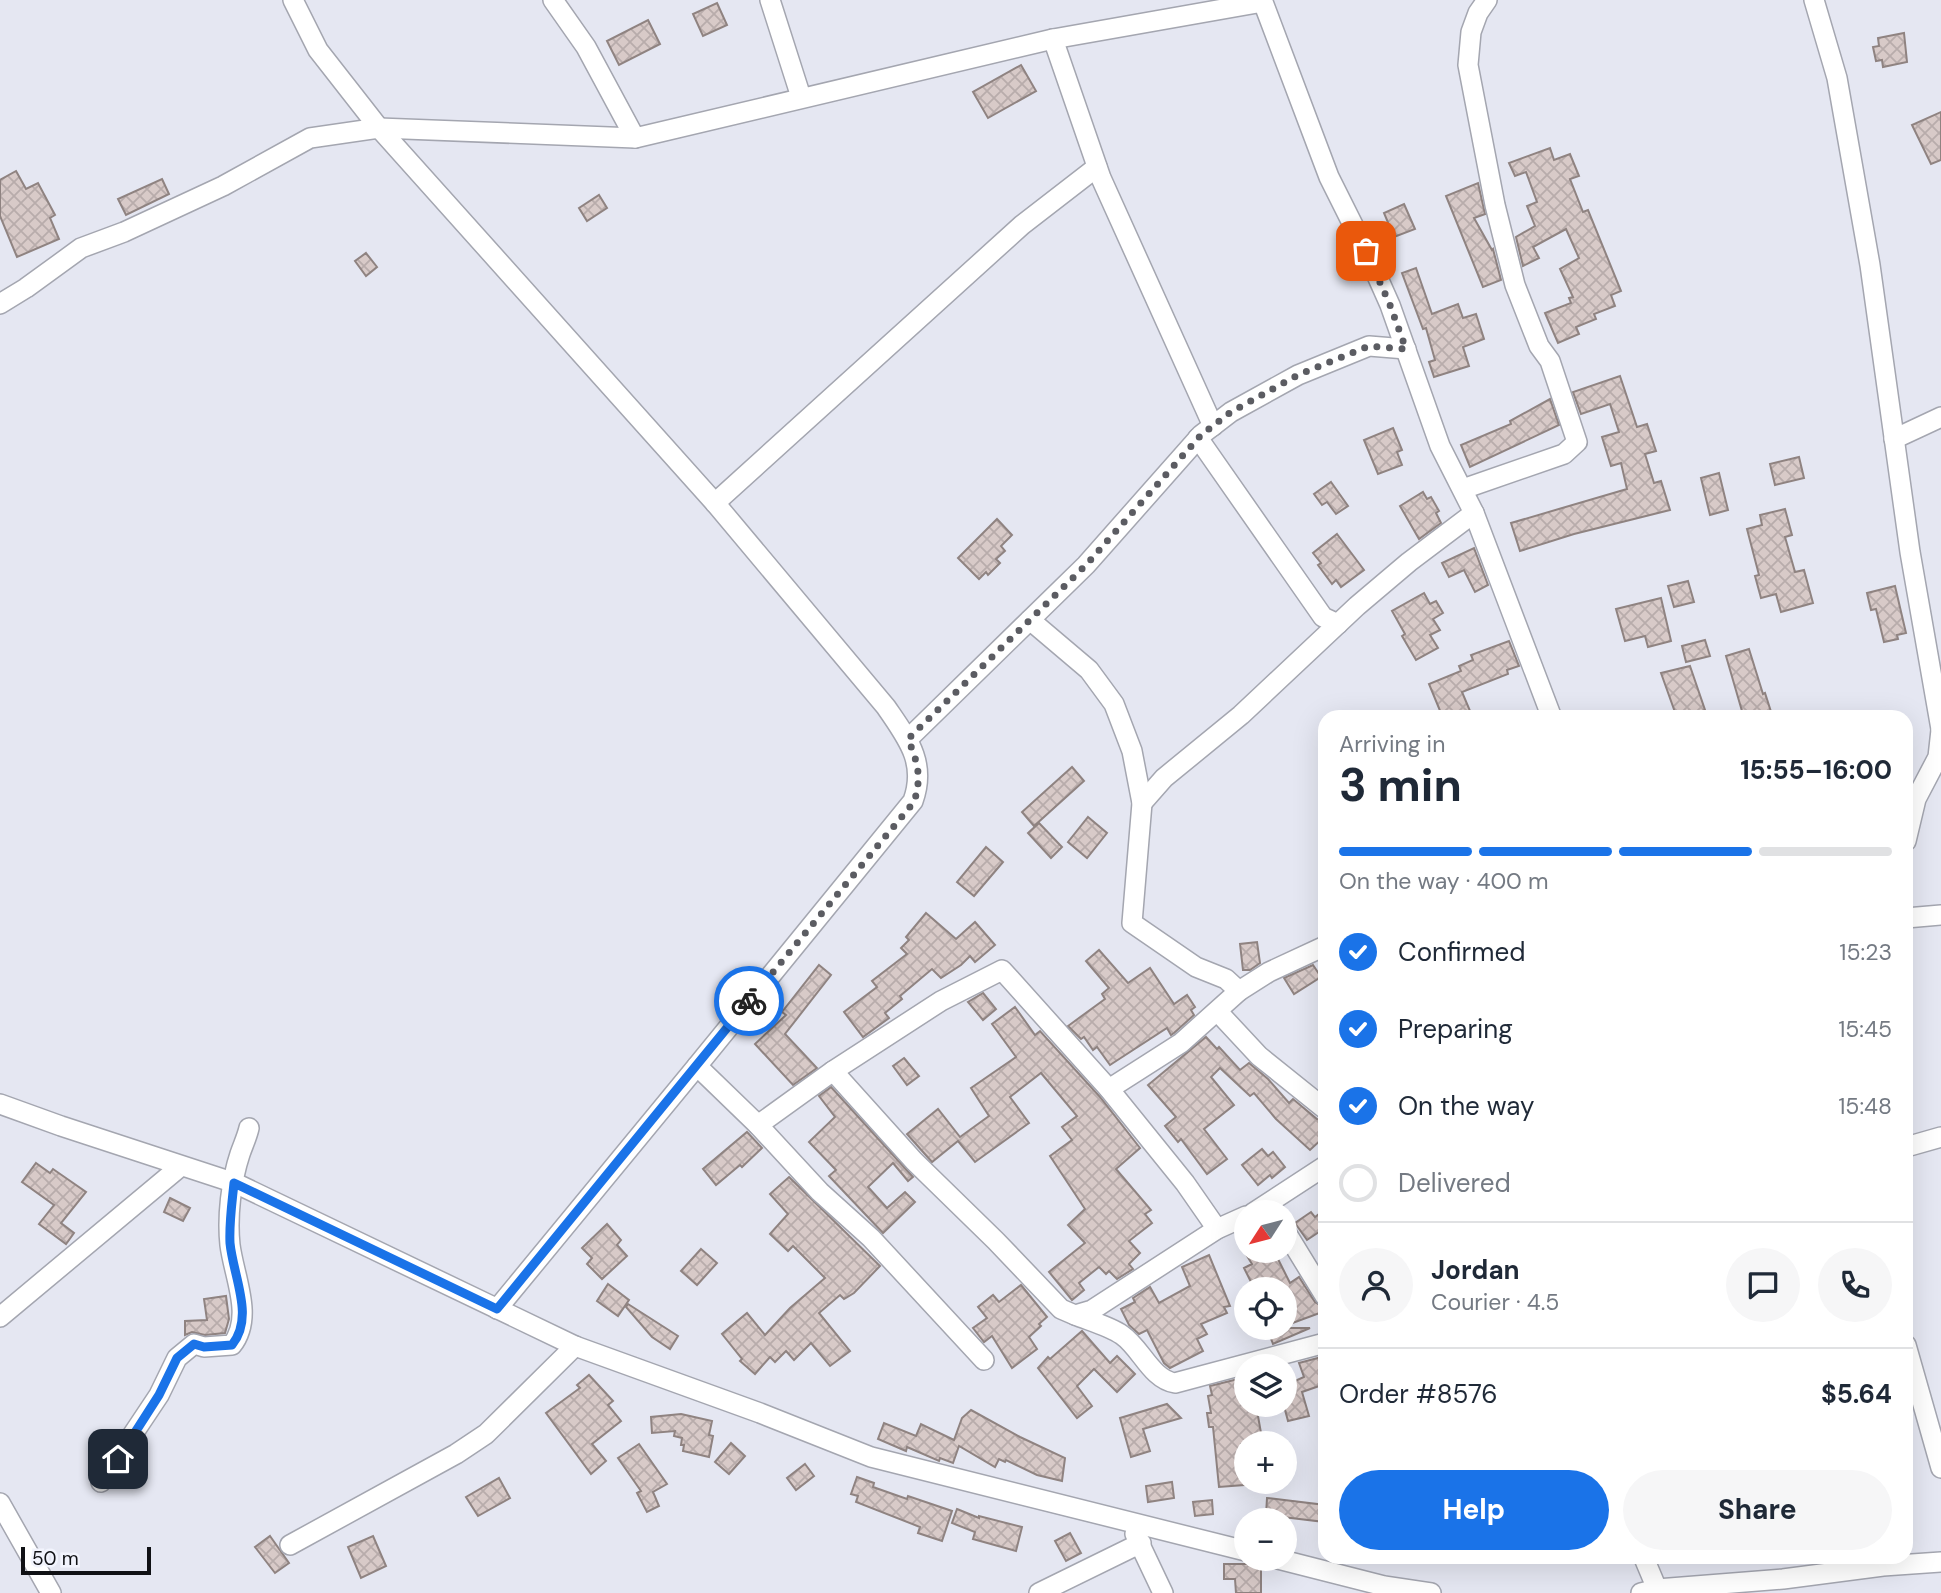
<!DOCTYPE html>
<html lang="en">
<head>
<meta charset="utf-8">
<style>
  :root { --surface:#fff; --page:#f6f6f7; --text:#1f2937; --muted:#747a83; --line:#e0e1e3; --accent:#1a73e8 }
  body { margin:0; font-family:"DM Sans",sans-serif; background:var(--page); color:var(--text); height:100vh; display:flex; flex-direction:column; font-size:26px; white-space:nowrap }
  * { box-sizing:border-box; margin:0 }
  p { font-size:23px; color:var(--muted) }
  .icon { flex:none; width:38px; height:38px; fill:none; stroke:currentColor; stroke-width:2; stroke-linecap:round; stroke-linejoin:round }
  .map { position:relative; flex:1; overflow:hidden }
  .details { position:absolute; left:1318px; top:710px; width:595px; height:854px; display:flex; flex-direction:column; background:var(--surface); border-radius:21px; box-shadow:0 7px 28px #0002 }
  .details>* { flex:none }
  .needle { width:46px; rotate:234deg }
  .tools { position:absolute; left:1234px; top:1200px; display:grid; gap:14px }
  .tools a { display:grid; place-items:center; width:63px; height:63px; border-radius:50%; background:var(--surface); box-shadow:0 7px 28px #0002; font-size:35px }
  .scale { position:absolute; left:21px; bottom:18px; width:130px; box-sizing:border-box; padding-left:7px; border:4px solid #101115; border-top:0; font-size:19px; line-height:24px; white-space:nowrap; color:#101115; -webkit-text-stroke:5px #f2f4fd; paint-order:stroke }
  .pin { position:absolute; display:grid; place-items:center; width:60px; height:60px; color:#fff; margin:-30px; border-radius:14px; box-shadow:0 4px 10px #0006 }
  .courier { position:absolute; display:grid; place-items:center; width:70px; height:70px; margin:-35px; border:5px solid #1a73e8; border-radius:50%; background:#fff; color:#222; box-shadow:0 2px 9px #0007 }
  .head em { font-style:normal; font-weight:700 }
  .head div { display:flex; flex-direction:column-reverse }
  .head { display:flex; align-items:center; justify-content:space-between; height:119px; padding:0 21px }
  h1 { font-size:46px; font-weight:700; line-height:52px }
  .bar { display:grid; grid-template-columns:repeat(4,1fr); gap:10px 7px; align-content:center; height:84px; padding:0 21px }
  .bar i { height:9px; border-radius:5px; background:var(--line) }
  .bar .selected { background:var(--accent) }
  .bar p { grid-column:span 4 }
  .line { display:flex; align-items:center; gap:18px; padding:0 21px; border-top:2px solid var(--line) }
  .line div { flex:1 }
  .round { display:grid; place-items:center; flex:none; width:74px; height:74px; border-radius:37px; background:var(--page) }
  ol { padding:0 21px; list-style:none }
  li { display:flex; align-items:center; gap:21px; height:77px }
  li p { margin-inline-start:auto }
  li .icon { padding:7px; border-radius:50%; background:var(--accent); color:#fff; stroke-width:4 }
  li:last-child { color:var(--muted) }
  li i { width:38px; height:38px; border:4px solid var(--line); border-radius:50% }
  .action { display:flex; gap:14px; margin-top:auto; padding:14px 21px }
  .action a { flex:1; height:80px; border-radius:42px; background:var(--accent); color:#fff; font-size:28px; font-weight:700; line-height:80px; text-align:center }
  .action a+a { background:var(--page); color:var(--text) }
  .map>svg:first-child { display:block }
</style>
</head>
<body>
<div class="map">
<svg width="1941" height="1593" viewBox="0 0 1941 1593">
  <defs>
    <pattern id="building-cross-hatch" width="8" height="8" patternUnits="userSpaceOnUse" patternTransform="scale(1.75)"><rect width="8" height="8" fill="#d8cac8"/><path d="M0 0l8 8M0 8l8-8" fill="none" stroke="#b8acab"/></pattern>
  </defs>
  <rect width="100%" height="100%" fill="#e5e7f2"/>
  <g fill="url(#building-cross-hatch)" stroke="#8f8381" stroke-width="2">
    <polygon points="717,3 727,25 703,36 693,14"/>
    <polygon points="648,20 660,44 619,65 607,41"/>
    <polygon points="1904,33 1907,62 1883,67 1882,60 1876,61 1873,47 1879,46 1878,38"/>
    <polygon points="1021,65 1036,91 988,118 973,92"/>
    <polygon points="1941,112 1941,160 1931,164 1912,125"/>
    <polygon points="1550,148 1554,160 1570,154 1579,176 1570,179 1583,212 1588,210 1621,291 1611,295 1615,306 1594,314 1596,319 1576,327 1579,334 1558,343 1545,313 1571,303 1569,298 1573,297 1560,269 1579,258 1566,229 1533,247 1539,258 1523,266 1516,237 1535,226 1527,206 1537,202 1526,172 1515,176 1509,163"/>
    <polygon points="16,171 26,189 38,183 55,215 50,218 59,239 17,257 0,216 0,180"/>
    <polygon points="162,179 169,194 126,215 118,199"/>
    <polygon points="1478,183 1485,214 1474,218 1492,250 1493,249 1501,280 1483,287 1446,196"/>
    <polygon points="599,195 607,208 587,221 579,208"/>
    <polygon points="1404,204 1415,229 1394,237 1384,213"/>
    <polygon points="366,253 377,267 366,276 355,261"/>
    <polygon points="1416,268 1432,314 1458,304 1463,318 1476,314 1484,339 1463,347 1469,366 1434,377 1429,362 1435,360 1426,328 1423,329 1402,273"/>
    <polygon points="1620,376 1637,427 1647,424 1656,451 1645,454 1654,483 1661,481 1670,510 1574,534 1520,551 1511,523 1627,489 1621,463 1611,466 1602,437 1619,432 1610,404 1581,414 1573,392"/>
    <polygon points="1550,399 1559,425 1470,467 1461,445 1511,424 1510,421"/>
    <polygon points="1393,428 1402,450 1397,452 1402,465 1378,474 1364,440"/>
    <polygon points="1799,457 1804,478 1775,485 1770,464"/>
    <polygon points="1719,473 1728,510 1710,515 1701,478"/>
    <polygon points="1331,482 1348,506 1336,514 1327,502 1322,505 1314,494"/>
    <polygon points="1423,492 1427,499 1431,497 1439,511 1436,513 1441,523 1419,539 1400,506"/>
    <polygon points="1785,509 1792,535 1785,537 1795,572 1804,570 1813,603 1781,612 1776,594 1761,598 1755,576 1759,575 1747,529 1762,525 1760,515"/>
    <polygon points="997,519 1012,535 1001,546 1005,551 996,559 1000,563 988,575 986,572 979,579 958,558"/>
    <polygon points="1337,534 1364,570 1341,587 1336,580 1332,584 1318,565 1321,563 1313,553"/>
    <polygon points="1474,548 1488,585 1475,592 1464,570 1449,577 1442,563"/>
    <polygon points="1688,581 1694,602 1674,607 1668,586"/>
    <polygon points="1895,586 1906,633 1897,635 1898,639 1884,642 1876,609 1871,610 1867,593"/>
    <polygon points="1424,593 1430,604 1436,601 1443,613 1433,619 1440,630 1430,635 1438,648 1416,660 1402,636 1405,634 1392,611"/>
    <polygon points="1661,598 1671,641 1648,647 1645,636 1625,641 1616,609"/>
    <polygon points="1705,640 1710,656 1686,662 1682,646"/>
    <polygon points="1509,641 1519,666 1507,670 1508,674 1462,692 1473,718 1443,718 1429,684 1461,671 1459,666 1473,660 1471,655"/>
    <polygon points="1749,649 1763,694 1765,693 1773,718 1744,718 1726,656"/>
    <polygon points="1690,666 1705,710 1689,716 1688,711 1676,715 1661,673"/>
    <polygon points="1072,767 1084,781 1034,826 1022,812"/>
    <polygon points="1088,817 1107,833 1087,858 1068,842"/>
    <polygon points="1039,823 1062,847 1051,858 1028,833"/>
    <polygon points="986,847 1003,862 974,896 957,882"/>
    <polygon points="926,913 956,939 975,922 995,945 975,962 970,956 961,965 941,978 932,969 900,996 902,999 885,1013 889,1018 863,1037 844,1012 877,987 872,981 907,954 901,948 909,940 906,937"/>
    <polygon points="1257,942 1260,963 1250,970 1243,970 1240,944"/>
    <polygon points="1099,950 1128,983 1150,968 1174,1004 1187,995 1195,1007 1191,1010 1194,1015 1174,1033 1171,1035 1167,1028 1110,1065 1097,1047 1093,1050 1084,1037 1081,1039 1068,1026 1105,999 1102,994 1109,988 1086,961"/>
    <polygon points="819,965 831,975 785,1034 817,1068 793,1085 755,1044 786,1015 782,1012"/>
    <polygon points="1313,965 1321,977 1294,994 1284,978"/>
    <polygon points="983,993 996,1009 983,1020 968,1002"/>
    <polygon points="1015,1007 1035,1035 1040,1031 1100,1097 1140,1148 1116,1169 1151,1210 1145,1214 1152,1223 1129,1241 1140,1253 1129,1264 1133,1269 1117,1279 1109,1271 1106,1274 1099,1267 1079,1283 1084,1290 1072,1300 1049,1272 1085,1243 1068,1225 1085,1209 1050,1156 1072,1140 1062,1127 1077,1116 1041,1073 1010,1097 1029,1123 975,1162 958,1141 932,1162 907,1134 938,1109 960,1137 989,1116 971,1088 1016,1057 992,1024"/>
    <polygon points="1206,1037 1217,1049 1219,1047 1240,1070 1249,1063 1268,1079 1289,1103 1293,1099 1317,1119 1325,1121 1325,1136 1310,1150 1276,1119 1254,1093 1250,1096 1220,1068 1211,1077 1234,1105 1204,1129 1227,1159 1207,1174 1181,1139 1178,1142 1165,1126 1176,1117 1148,1085"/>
    <polygon points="904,1058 919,1076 907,1085 893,1066"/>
    <polygon points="831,1087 913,1177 908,1181 893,1163 868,1187 887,1208 905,1192 915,1202 883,1233 829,1176 836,1170 809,1142 835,1117 819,1096"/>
    <polygon points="747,1132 762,1148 742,1167 740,1165 716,1185 703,1169"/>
    <polygon points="1262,1149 1268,1156 1273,1152 1285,1167 1272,1178 1270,1175 1258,1185 1242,1165"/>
    <polygon points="36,1163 50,1173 53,1169 86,1192 61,1223 74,1233 66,1244 39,1224 54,1205 22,1182"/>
    <polygon points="789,1177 880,1266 854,1293 844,1299 840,1295 819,1313 850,1351 830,1366 811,1343 794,1360 786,1351 775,1362 770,1357 755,1374 740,1361 742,1359 722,1334 747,1313 765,1335 790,1308 825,1278 793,1246 788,1251 770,1234 788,1214 770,1194"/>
    <polygon points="170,1198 190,1208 183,1221 164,1212"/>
    <polygon points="1311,1212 1315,1217 1319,1214 1325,1223 1325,1228 1307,1240 1295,1223"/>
    <polygon points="607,1224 621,1240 617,1245 627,1256 602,1279 587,1264 592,1258 582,1248"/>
    <polygon points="701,1249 717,1263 697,1285 681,1271"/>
    <polygon points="1244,1251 1274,1251 1290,1283 1299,1277 1315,1302 1325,1308 1325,1311 1290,1324 1284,1309 1284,1290 1255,1290 1244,1268 1252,1264"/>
    <polygon points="1209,1255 1230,1306 1224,1307 1227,1313 1201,1324 1207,1334 1197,1339 1203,1351 1170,1368 1164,1363 1147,1330 1139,1334 1129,1325 1121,1309 1135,1302 1133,1298 1150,1287 1159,1303 1190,1286 1182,1267"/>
    <polygon points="608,1284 629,1300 618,1316 597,1301"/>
    <polygon points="1021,1285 1047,1317 1039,1324 1041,1326 1029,1337 1037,1349 1012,1368 992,1336 984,1342 973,1328 987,1318 978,1307 993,1295 999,1302"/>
    <polygon points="226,1296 229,1319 225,1333 205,1335 192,1332 185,1335 185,1321 207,1320 204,1299"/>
    <polygon points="628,1304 678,1336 670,1349 652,1337 626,1307"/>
    <polygon points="1267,1328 1310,1328 1273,1344"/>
    <polygon points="1082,1331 1110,1363 1117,1356 1135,1374 1117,1392 1094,1369 1077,1386 1092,1406 1077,1418 1038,1368 1048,1357 1050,1359"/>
    <polygon points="1325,1356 1325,1384 1302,1392 1309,1416 1288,1421 1284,1406 1284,1386 1304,1377 1299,1363"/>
    <polygon points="589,1375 613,1401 608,1405 621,1421 592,1444 606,1461 591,1474 546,1413 580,1388 577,1385"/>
    <polygon points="1246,1377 1246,1405 1256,1405 1263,1444 1241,1444 1244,1485 1219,1487 1213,1427 1209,1427 1207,1413 1211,1413 1208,1396 1212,1395 1210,1386"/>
    <polygon points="1167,1404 1181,1418 1143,1429 1150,1451 1131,1457 1120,1418"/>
    <polygon points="971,1410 1020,1437 1065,1458 1062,1481 1037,1475 1006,1460 1005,1462 999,1459 995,1467 959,1446 953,1463 940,1458 939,1461 907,1447 906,1451 878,1439 884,1423 916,1436 921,1424 954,1440 962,1418"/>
    <polygon points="681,1414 712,1421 709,1435 713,1436 709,1457 683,1451 684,1445 681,1445 682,1438 674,1436 675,1431 652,1433 651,1417"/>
    <polygon points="731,1443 745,1456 729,1474 715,1462"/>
    <polygon points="639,1444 667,1484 653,1492 659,1506 647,1512 637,1493 641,1491 618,1458"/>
    <polygon points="805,1464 814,1476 796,1490 787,1478"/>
    <polygon points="857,1477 874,1483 873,1487 907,1499 908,1496 952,1511 942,1541 918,1533 920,1527 856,1502 858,1496 851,1494"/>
    <polygon points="499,1478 510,1498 478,1516 466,1497"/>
    <polygon points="1172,1482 1174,1498 1148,1502 1146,1486"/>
    <polygon points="1267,1498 1325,1505 1325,1522 1266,1515"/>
    <polygon points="1212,1500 1213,1514 1195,1516 1193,1502"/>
    <polygon points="957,1509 979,1518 979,1516 1022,1527 1016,1551 973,1539 975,1532 952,1523"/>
    <polygon points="1070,1533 1081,1553 1066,1561 1055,1541"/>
    <polygon points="270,1536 289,1563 275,1573 255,1547"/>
    <polygon points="373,1536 386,1566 361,1578 348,1547"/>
    <polygon points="1224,1564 1261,1564 1261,1593 1236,1593 1235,1579 1224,1579"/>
  </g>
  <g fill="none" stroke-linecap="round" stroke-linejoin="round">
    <g stroke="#a4a6b0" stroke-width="22">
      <g id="minor">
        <path d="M293 0 318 50 379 128 715 503 886 707C907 738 927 762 913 801L697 1066"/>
        <polyline points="553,0 586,47 635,138"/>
        <polyline points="770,0 801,97"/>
        <polyline points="1814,0 1837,78 1870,265 1910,552 1941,729"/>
        <polyline points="1053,39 1101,178 1213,426"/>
        <polyline points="0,304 26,288 81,248 124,232 223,186 310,138 379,128 635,138 1053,39 1263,2 1329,177 1366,251 1390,305 1440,446 1474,513 1552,718"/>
        <polyline points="1198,438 1323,617 1338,624"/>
        <polyline points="1894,439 1941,417"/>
        <polyline points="1463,489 1564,454 1577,442 1550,361 1539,346 1515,285 1495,205 1468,65 1471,32 1478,13 1487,0"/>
        <polyline points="715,503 1022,225 1097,167"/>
        <polyline points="1030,620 1089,670 1114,704 1132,751 1142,803 1132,923 1196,967 1226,979 1239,991"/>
        <polyline points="908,739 1086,565 1201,435 1231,412 1298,375 1369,346 1406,349"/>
        <polyline points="1142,803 1164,778 1241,715 1357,606 1409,562 1474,513"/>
        <polyline points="1906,841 1916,799 1938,757 1941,730"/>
        <polyline points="1906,918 1941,915"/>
        <polyline points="1218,1012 1259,1056 1325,1109"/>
        <polyline points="833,1071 914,1161 996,1241 1061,1309 1075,1315 1092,1310 1217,1229 1246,1216"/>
        <polyline points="1109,1089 1181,1043 1239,991 1269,972 1325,946"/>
        <polyline points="0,1104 61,1126 235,1183 575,1346 760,1413 871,1457 1246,1551"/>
        <polyline points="758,1125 833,1071 941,1001 1002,970 1109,1089 1185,1183 1217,1229"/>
        <polyline points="1906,1147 1941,1137"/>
        <polyline points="1253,1213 1325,1166"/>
        <polyline points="1284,1229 1325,1296"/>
        <polyline points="497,1309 697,1066 758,1125 820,1192 871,1238 984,1360"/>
        <path d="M1075 1315C1090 1321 1109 1326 1122 1335 1141 1348 1151 1379 1175 1383L1325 1343"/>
        <polyline points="0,1317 181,1166"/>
        <polyline points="1906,1345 1941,1468"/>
        <path d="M101 1482 159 1395 177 1358 194 1344 204 1347 232 1345C254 1317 234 1277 230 1245 227 1217 231 1181 240 1154 243 1145 247 1137 249 1128"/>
        <polyline points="0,1503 51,1593"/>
        <polyline points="1135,1534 1163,1593"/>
        <polyline points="290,1545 456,1454 486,1434 575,1346"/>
        <polyline points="1644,1558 1657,1589"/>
        <polyline points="1278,1559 1384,1586 1431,1593"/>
        <polyline points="1039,1593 1141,1543"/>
        <polyline points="1641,1593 1657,1589 1783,1579 1883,1566 1941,1562"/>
      </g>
    </g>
    <use href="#minor" stroke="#fff" stroke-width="19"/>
  </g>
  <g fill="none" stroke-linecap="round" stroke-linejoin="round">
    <path stroke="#5b5c62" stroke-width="7" stroke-dasharray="0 12.6" d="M749 1001 914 802C922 777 918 763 908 739L1086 565 1201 435 1231 412 1298 375 1369 346 1406 349 1390 305 1366 251"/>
    <path stroke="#1a73e8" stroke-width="9" d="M118 1459 159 1395 177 1358 194 1344 204 1347 232 1345C255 1317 233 1276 230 1243 229 1223 232 1203 234 1183L497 1309 749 1001"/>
  </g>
</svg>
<div class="tools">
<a><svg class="needle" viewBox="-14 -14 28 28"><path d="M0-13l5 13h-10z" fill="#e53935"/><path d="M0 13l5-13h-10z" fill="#747a83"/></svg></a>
<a><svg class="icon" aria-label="locate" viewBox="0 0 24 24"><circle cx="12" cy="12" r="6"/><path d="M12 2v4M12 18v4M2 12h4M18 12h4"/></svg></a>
<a><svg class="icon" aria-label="layers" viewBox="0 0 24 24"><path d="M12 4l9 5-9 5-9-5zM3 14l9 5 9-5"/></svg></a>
<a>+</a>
<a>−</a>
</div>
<div class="scale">50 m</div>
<div class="pin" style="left:1366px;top:251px;background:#ea580c"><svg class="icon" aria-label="bag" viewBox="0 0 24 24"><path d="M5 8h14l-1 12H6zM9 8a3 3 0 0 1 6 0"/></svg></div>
<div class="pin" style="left:118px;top:1459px;background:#1f2937"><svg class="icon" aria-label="home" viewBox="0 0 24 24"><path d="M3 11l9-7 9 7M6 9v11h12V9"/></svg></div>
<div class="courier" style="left:749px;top:1001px"><svg class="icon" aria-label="bike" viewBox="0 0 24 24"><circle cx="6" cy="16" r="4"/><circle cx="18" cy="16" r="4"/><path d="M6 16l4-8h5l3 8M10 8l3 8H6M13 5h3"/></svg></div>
<section class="details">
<div class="head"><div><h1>3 min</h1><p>Arriving in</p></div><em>15:55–16:00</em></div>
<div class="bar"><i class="selected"></i><i class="selected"></i><i class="selected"></i><i></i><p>On the way · 400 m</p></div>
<ol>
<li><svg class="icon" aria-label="check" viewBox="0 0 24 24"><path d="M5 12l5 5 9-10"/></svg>Confirmed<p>15:23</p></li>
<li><svg class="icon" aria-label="check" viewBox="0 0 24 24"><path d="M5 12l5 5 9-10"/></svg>Preparing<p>15:45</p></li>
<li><svg class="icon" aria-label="check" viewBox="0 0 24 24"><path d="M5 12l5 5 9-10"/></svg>On the way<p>15:48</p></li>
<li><i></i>Delivered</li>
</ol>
<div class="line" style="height:126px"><a class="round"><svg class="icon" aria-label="person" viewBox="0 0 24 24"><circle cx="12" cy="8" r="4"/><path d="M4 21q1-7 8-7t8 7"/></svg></a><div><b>Jordan</b><p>Courier · 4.5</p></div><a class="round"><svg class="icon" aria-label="chat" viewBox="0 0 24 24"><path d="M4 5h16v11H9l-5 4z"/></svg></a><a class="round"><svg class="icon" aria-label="phone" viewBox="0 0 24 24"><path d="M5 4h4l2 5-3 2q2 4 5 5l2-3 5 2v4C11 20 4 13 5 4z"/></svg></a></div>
<div class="line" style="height:91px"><div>Order #8576</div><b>$5.64</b></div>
<div class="action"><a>Help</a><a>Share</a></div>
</section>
</div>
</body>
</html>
